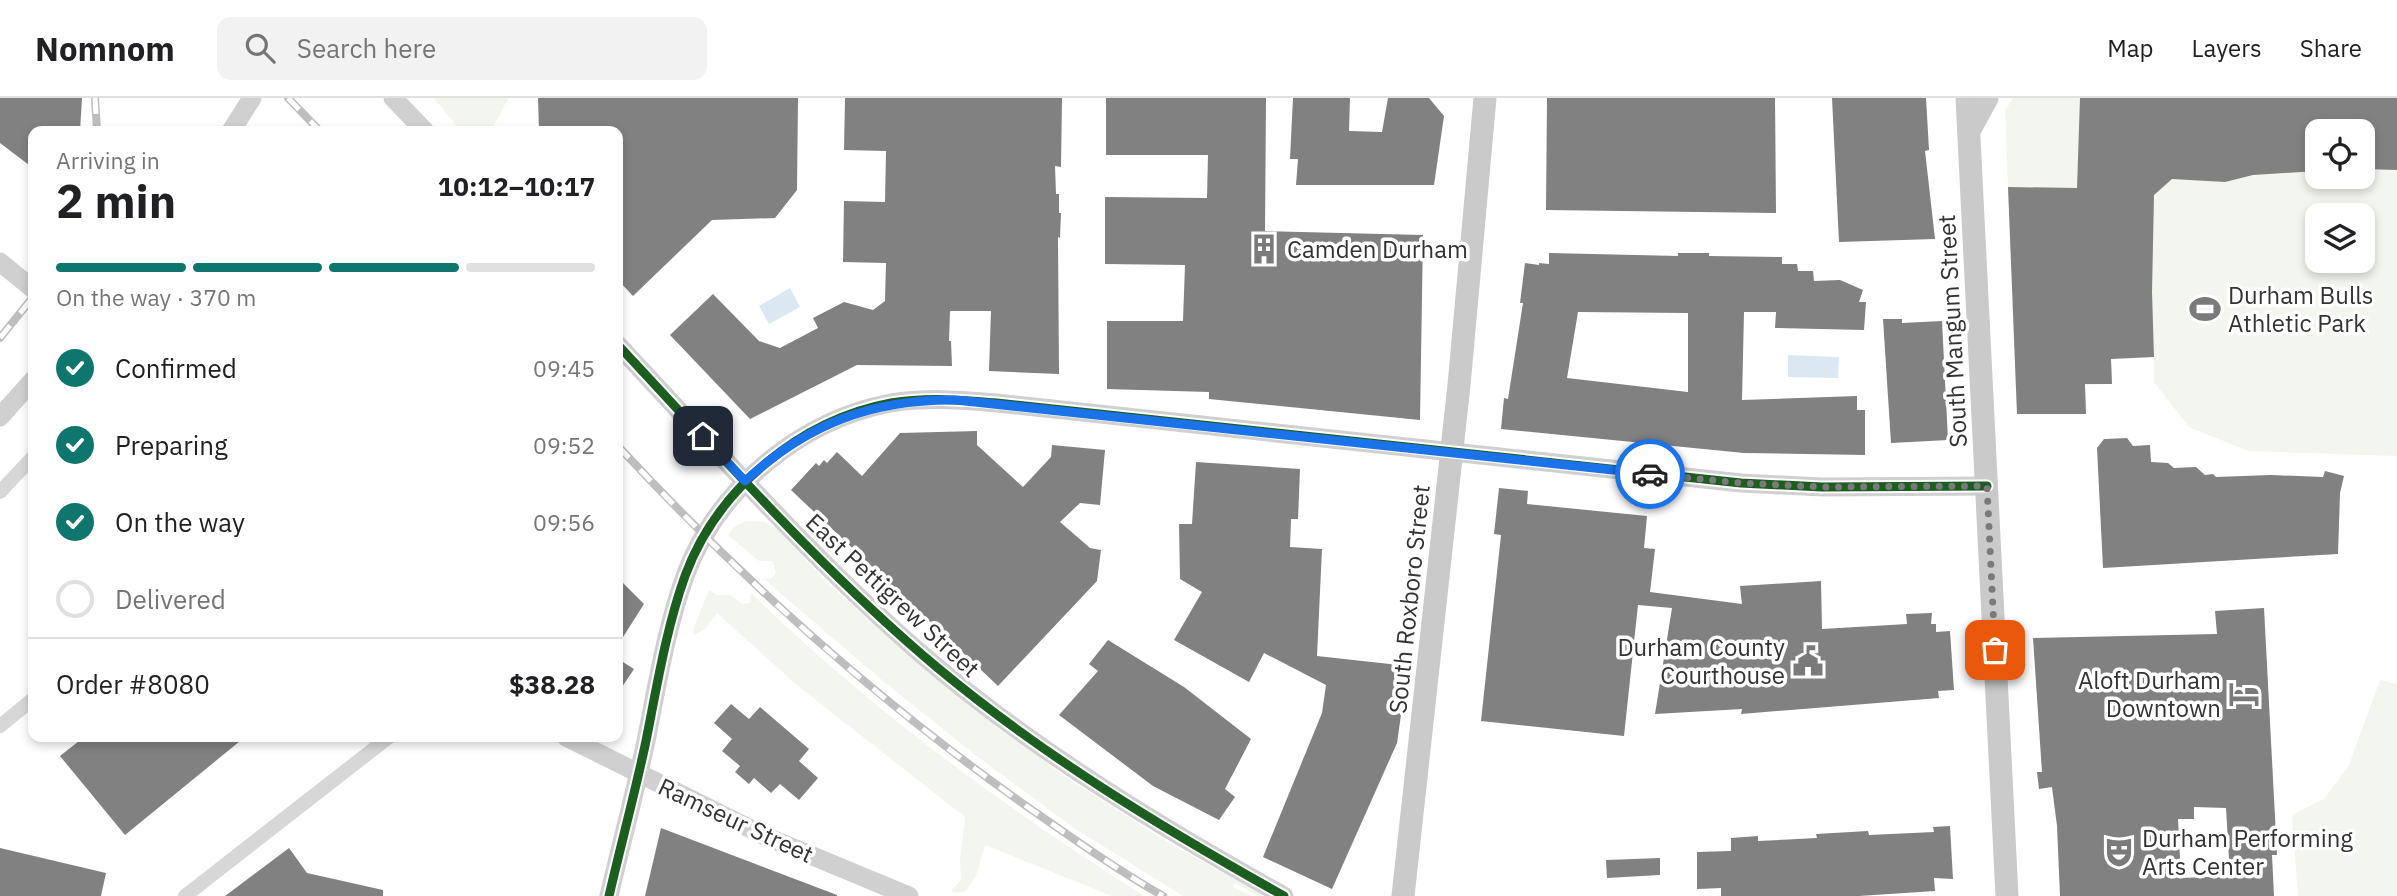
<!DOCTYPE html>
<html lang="en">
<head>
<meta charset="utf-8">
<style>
  :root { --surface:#fff; --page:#f2f2f2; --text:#202124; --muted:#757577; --line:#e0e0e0; --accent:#0f766e }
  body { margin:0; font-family:"IBM Plex Sans",sans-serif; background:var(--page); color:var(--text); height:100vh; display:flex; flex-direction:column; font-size:26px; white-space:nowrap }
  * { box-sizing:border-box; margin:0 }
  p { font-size:23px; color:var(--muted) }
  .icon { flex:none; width:38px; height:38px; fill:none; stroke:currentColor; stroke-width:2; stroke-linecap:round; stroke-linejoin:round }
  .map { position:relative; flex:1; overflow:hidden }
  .panel { position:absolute; left:28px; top:28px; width:595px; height:616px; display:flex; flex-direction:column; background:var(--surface); border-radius:14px; box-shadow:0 4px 10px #0003 }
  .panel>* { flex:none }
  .tools { position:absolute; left:2305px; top:21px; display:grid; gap:14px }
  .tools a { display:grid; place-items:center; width:70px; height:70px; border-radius:14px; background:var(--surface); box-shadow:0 4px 10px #0003; font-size:35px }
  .pin { position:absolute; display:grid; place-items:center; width:60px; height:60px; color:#fff; margin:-30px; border-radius:14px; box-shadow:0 4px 10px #0006 }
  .courier { position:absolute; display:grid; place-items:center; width:70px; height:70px; margin:-35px; border:5px solid #1a73e8; border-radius:50%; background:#fff; color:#222; box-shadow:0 2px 9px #0007 }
  .head em { font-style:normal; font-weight:800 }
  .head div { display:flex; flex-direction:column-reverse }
  .head { display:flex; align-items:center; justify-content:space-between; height:119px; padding:0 28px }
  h1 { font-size:46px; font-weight:800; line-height:52px }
  .bar { display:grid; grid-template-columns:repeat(4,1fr); gap:10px 7px; align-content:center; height:84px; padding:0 28px }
  .bar i { height:9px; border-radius:5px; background:var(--line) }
  .bar .selected { background:var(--accent) }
  .bar p { grid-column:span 4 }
  .line { display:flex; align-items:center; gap:18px; padding:0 28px; border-top:2px solid var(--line) }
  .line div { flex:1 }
  ol { padding:0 28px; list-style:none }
  li { display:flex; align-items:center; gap:21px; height:77px }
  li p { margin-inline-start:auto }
  li .icon { padding:7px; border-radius:50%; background:var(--accent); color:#fff; stroke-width:4 }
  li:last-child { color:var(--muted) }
  li i { width:38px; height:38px; border:4px solid var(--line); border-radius:50% }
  header { display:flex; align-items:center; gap:42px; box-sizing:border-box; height:98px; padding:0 35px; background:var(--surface); border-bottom:2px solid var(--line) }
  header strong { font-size:33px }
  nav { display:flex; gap:38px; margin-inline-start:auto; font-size:24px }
  .search { width:490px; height:63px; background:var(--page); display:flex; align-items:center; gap:18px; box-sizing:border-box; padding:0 24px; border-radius:14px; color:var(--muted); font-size:26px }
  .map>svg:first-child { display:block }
</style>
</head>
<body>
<header>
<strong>Nomnom</strong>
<div class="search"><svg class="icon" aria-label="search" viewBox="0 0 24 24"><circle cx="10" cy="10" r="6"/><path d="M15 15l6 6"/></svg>Search here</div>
<nav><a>Map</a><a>Layers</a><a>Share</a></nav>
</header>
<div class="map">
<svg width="2397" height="798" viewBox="0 0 2397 798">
  <rect width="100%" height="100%" fill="#fff"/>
  <g fill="#f2f6ee" fill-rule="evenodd">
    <polygon points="434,0 509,0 491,33 461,33"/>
    <path d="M2013 0H2397V358L2248 353 2189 329 2154 284V259L2111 261 2112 286 2085 287 2086 316H2017L2005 13ZM2317 33H2362V79H2317ZM2317 117H2362V163H2317Z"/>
    <polygon points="746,423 765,424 777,431 825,483 880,532 969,607 1067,680 1167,744 1265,798 1259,798 1235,785 1233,789 1251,798 1183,798 1074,730 978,659 883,583 780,495 765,481 771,480 776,476 773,463 759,463 728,437 734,429"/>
    <path d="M709 492 717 497H730L742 506 750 505 751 495C870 611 1004 709 1144 798H1112L985 747 976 778 966 793 956 795 951 793 961 782 960 761 965 719 798 588 717 515 705 531 693 538 694 529Z"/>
    <polygon points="2380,582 2397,586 2397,798 2298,798 2292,717 2325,700 2349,667"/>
  </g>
  <g fill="#dce7f4">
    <polygon points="790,190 800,209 769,226 759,208"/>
    <polygon points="1788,257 1839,259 1838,280 1788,279"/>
  </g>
  <g fill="#818181" fill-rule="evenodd">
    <polygon points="0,0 82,0 80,33 33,33 33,70 0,45"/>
    <polygon points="538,0 798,0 797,92 775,120 712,122 633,198 618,182 618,33 539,33"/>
    <polygon points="845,0 1062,0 1061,69 1055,68 1056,96 1059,96 1059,115 1061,115 1060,140 1058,139 1059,276 989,273 991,213 950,213 949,243 951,243 952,268 857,267 750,321 670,237 713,196 759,243 780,250 818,230 813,220 844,204 873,212 885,203 886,165 843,164 844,103 885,104 886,53 844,52"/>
    <polygon points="1106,0 1266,0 1265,133 1423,137 1420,322 1209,301 1209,294 1107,291 1107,223 1183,223 1185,167 1105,166 1105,99 1207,100 1208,57 1106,57"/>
    <polygon points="1293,0 1350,0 1349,33 1382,34 1388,0 1429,0 1444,18 1434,87 1296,87 1298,61 1290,61"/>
    <polygon points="1547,0 1775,0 1776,115 1546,112"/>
    <polygon points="1832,0 1926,0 1929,52 1925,53 1935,141 1839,144"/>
    <polygon points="2080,0 2397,0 2397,72 2362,71 2362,33 2317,33 2317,73 2253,77 2225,84 2172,81 2154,97 2152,194 2154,259 2111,261 2112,286 2085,286 2086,316 2017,316 2008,89 2077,90"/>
    <path d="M1549 155 1678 158V155H1709V158L1782 159V166H1797L1798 173H1813L1814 183 1840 182 1863 192 1859 204H1866L1864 232 1775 230 1776 214H1744L1742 302 1857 298V312H1865V357L1744 355 1501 331 1504 300 1508 301 1523 205H1520L1525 165 1539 167V165L1549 166ZM1578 214 1688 215V294L1567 280Z"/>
    <polygon points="1883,221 1902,221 1902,225 1942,223 1948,342 1891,345"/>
    <polygon points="977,333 977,347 1023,389 1051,359 1052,347 1105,352 1100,407 1080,405 1060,424 1090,450 1101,452 1097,483 998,588 791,392 816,365 819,368 824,362 827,365 837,354 862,378 900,335"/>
    <polygon points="2127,340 2133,348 2150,347 2151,364 2168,365 2174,370 2196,369 2205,377 2213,376 2216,379 2271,377 2323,379 2325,373 2344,378 2340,395 2338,456 2103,470 2097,350 2104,341"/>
    <polygon points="1196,364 1300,371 1298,421 1291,421 1290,449 1322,451 1317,558 1408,568 1397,645 1332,791 1263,759 1322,615 1326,587 1264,555 1249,584 1174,542 1202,494 1180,481 1179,426 1192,426"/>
    <polygon points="1499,390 1528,393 1527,406 1647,418 1644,450 1655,451 1650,494 1742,506 1740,488 1821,483 1822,531 1907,526 1906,516 1932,515 1931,526 1936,526 1936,534 1950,533 1954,592 1938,593 1939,600 1741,616 1742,611 1655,616 1672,510 1638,507 1624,638 1481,623 1501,437 1494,436"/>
    <polygon points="618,480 644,506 618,547"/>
    <path d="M2264 510 2277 757H2272L2274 798H2060L2057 728 2052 689 2039 691 2037 674H2042L2033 540 2217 536 2215 513ZM2194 709 2226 710 2230 778 2181 780 2178 721H2194Z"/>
    <polygon points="1108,542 1184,589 1251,641 1225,691 1235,699 1219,722 1153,688 1059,617 1098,573 1089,566"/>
    <polygon points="618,561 634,571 618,595"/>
    <polygon points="731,606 749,621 760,609 809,651 799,663 818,680 799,702 780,686 771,695 754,680 749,686 735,674 740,668 722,653 732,641 714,625"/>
    <polygon points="84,639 245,639 125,737 60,658"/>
    <polygon points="1950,728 1953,781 1934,780 1935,793 1859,798 1721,798 1721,790 1697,791 1697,754 1731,753 1731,740 1758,738 1758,743 1817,740 1816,736 1868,733 1869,737 1934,734 1933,729"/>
    <polygon points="661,730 837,797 837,798 645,798"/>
    <polygon points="0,750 106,775 101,798 0,798"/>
    <polygon points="289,750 307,775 383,792 383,798 225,798"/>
    <polygon points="1660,760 1660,777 1607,780 1606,762"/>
  </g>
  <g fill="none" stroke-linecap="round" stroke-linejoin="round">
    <g stroke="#d7d7d7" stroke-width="14">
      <polyline points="0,394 33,359"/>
      <polyline points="0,628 33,601"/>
      <polyline points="185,798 389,639"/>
    </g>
    <g stroke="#d0d0d0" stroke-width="19">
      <polyline points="393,0 425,33"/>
      <polyline points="231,33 252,0"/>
      <polyline points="0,164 33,191"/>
      <path d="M618 247C720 356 824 475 939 571 1045 659 1164 731 1284 798"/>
      <polyline points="0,319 33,282"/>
      <polyline points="566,639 767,739 909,798"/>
      <path d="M609 798C621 746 635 695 646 643 657 588 666 531 685 478 717 391 800 322 891 305 927 299 962 302 997 305L1741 385 1822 389 1987 388"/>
    </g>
    <g stroke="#cacaca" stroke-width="23">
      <polyline points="1967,0 2007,798"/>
      <polyline points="1969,33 1987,0"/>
      <polyline points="1403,798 1459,287 1485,0"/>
    </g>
    <g stroke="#bebebe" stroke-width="8">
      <g id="rail">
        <polyline points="95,0 97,33"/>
        <polyline points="288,0 320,33"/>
        <polyline points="0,240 33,199"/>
        <path d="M618 348C742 482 873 599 1022 705 1068 737 1114 770 1163 798"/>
      </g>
    </g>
    <use href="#rail" stroke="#fff" stroke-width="5" stroke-dasharray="16" stroke-linecap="butt"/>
    <g stroke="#fff" stroke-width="13">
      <g id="cycleway">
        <path d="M618 247C720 356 824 475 939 571 1045 659 1164 731 1284 798"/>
        <path d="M609 798C621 746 635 695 646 643 657 588 666 531 685 478 717 391 800 322 891 305 927 299 962 302 997 305L1741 385 1822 389 1987 388"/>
      </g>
    </g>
    <use href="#cycleway" stroke="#1b5e20" stroke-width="9"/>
  </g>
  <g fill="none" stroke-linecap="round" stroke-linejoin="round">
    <polyline stroke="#7a7a7a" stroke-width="7" stroke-dasharray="0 12.6" points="1650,376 1741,385 1822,389 1987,388 1995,552"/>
    <path stroke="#1a73e8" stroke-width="9" d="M703 338 745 383C807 326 872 301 956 302L1650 376"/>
  </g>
  <defs>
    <g id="building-bare" transform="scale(2.415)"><path d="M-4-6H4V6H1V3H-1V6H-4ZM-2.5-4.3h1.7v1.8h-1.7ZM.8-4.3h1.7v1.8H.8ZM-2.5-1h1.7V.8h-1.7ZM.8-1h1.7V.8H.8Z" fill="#7a7a7a" stroke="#fff" stroke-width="2.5" paint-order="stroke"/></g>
    <g id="stadium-bare" transform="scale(2.415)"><path d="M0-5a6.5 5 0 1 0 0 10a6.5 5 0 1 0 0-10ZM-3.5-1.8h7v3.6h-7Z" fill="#7a7a7a" stroke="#fff" stroke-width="2.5" paint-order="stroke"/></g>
    <g id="civic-bare" transform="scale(2.415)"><path d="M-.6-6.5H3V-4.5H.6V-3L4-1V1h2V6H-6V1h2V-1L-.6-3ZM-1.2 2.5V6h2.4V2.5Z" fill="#7a7a7a" stroke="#fff" stroke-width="2.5" paint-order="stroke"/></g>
    <g id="hotel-bare" transform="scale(2.415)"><path d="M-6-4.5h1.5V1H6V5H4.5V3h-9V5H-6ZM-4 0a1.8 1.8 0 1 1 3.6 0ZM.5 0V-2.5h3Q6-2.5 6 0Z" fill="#7a7a7a" stroke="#fff" stroke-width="2.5" paint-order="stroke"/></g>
    <g id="theatre-bare" transform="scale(2.415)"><path d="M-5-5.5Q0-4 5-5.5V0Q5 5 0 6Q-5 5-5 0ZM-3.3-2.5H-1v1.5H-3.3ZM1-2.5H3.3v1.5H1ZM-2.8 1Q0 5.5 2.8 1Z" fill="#7a7a7a" stroke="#fff" stroke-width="2.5" paint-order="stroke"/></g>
  </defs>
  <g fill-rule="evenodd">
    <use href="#building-bare" x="1264" y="151"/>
    <use href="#stadium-bare" x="2205" y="211"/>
    <use href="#civic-bare" x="1808" y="563"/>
    <use href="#hotel-bare" x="2244" y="596"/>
    <use href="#theatre-bare" x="2119" y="754"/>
  </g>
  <g text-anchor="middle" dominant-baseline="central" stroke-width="7" stroke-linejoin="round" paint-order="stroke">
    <g font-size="24" fill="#333" stroke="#fff" text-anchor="start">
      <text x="1287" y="151">Camden Durham</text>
      <text x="2228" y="197">Durham Bulls<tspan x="2228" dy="28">Athletic Park</tspan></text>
      <text x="1785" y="549" text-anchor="end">Durham County<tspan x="1785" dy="28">Courthouse</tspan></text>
      <text x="2221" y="582" text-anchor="end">Aloft Durham<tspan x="2221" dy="28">Downtown</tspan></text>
      <text x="2142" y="740">Durham Performing<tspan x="2142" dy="28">Arts Center</tspan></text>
    </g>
    <g font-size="24" fill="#333" stroke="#fff">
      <text transform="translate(1952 233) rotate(-93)">South Mangum Street</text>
      <text transform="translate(893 497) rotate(43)">East Pettigrew Street</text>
      <text transform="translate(1409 501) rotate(-84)">South Roxboro Street</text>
      <text transform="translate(736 722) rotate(25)">Ramseur Street</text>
    </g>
  </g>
</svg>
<div class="tools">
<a><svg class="icon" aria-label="locate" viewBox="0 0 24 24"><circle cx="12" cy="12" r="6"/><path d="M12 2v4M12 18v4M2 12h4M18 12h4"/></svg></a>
<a><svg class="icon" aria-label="layers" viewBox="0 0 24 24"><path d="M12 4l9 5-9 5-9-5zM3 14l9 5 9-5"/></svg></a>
</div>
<div class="pin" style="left:1995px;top:552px;background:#ea580c"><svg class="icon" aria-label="bag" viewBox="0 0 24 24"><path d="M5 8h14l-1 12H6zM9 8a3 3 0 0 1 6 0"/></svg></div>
<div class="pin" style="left:703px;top:338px;background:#1f2937"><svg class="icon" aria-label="home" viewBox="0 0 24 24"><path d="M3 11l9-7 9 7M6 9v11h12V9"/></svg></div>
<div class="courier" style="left:1650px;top:376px"><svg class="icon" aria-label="car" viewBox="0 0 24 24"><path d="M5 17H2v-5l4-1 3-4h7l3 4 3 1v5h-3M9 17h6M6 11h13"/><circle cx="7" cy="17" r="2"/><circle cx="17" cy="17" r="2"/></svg></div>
<section class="panel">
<div class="head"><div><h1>2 min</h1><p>Arriving in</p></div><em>10:12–10:17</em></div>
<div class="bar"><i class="selected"></i><i class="selected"></i><i class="selected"></i><i></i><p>On the way · 370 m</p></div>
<ol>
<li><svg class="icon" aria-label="check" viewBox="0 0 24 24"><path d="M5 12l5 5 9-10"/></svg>Confirmed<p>09:45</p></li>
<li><svg class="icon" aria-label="check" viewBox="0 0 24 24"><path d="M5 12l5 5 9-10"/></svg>Preparing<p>09:52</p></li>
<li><svg class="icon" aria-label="check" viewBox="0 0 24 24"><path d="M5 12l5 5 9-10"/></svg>On the way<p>09:56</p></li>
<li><i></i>Delivered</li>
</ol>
<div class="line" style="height:91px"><div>Order #8080</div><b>$38.28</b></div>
</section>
</div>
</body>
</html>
